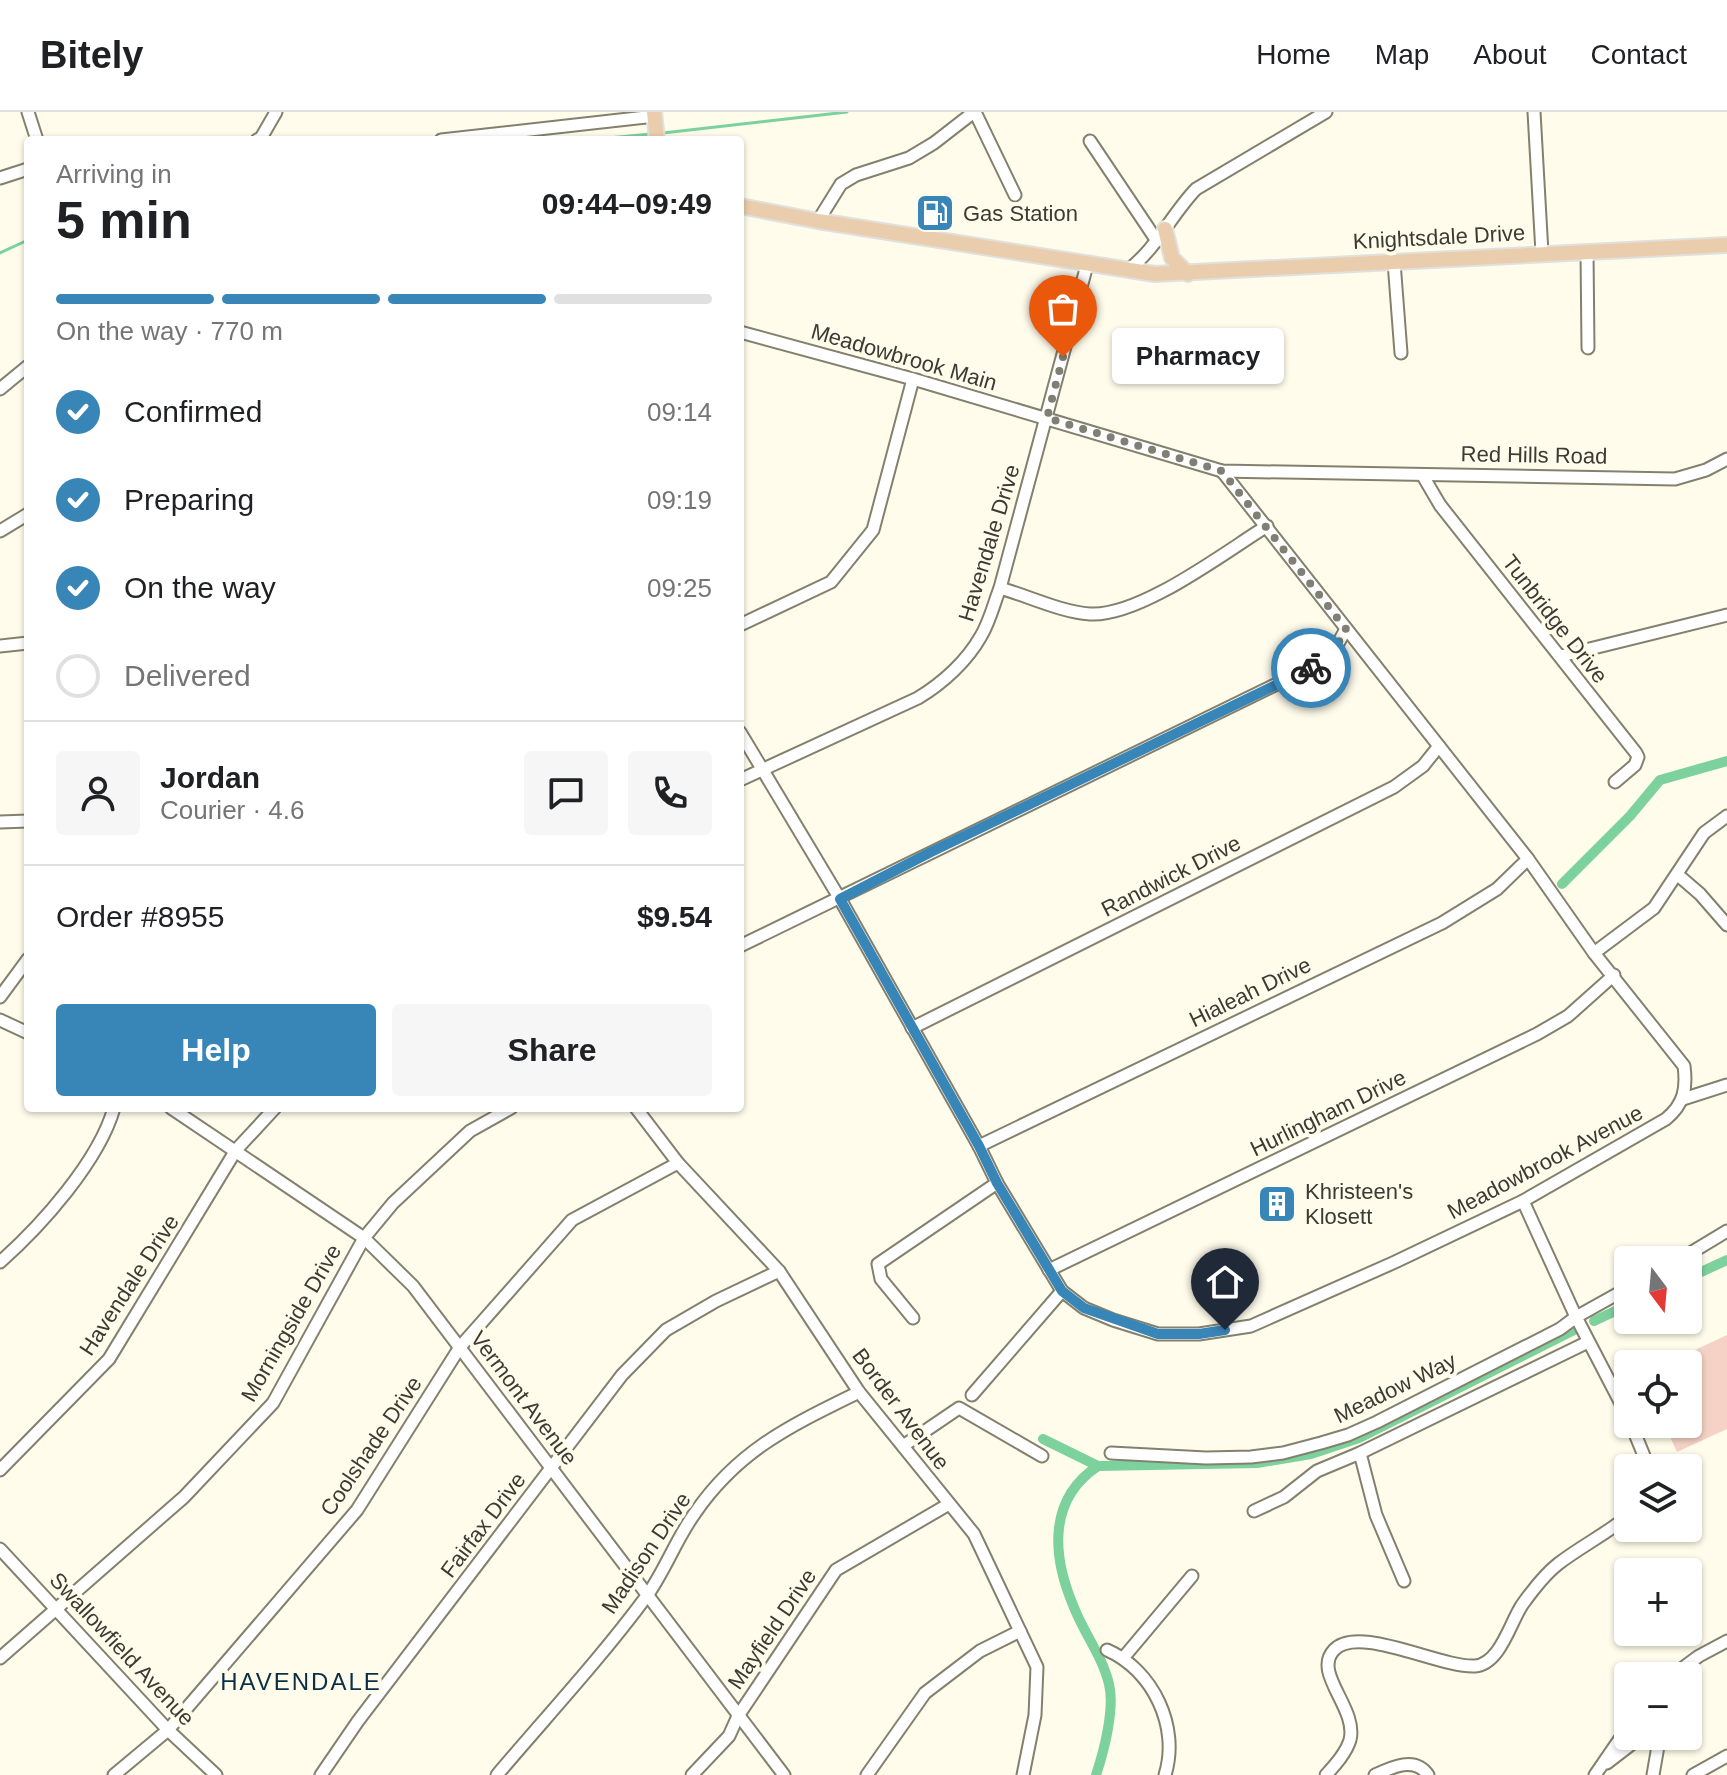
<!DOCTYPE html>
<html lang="en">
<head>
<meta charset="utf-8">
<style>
  :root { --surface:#fff; --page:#f6f6f6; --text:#202124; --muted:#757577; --line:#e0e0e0; --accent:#3885b7 }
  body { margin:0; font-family:Helvetica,sans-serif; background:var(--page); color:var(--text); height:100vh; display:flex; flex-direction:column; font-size:30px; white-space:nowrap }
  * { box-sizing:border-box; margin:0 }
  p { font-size:26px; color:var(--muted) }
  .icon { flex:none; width:44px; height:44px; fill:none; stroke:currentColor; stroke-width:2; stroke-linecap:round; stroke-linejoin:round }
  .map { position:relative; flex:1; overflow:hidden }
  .details { position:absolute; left:24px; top:24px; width:720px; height:976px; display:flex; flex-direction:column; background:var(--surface); border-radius:8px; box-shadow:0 2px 6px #0004 }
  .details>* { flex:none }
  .needle { width:52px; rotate:164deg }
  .controls { position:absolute; left:1614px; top:1134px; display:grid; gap:16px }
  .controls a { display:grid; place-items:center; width:88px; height:88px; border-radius:8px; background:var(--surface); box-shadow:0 2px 6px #0004; font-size:40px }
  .pin { position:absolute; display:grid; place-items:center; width:68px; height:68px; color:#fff; margin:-82px -34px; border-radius:50% 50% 50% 0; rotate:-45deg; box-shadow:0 0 8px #0007 }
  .pin .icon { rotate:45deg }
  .courier { position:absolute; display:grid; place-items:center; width:80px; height:80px; margin:-40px; border:6px solid #3885b7; border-radius:50%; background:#fff; color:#222; box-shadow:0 2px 10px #0007 }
  .bubble { position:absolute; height:56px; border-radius:8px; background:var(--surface); box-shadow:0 2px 6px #0004; font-size:26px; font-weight:600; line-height:56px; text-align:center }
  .headline em { font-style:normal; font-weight:600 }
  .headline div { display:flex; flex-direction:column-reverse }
  .headline { display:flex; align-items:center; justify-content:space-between; height:136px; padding:0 32px }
  h1 { font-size:52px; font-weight:600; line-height:60px }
  .bar { display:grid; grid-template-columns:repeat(4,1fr); gap:12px 8px; align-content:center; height:96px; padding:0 32px }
  .bar i { height:10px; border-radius:6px; background:var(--line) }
  .bar .selected { background:var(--accent) }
  .bar p { grid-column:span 4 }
  .line { display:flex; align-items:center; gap:20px; padding:0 32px; border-top:2px solid var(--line) }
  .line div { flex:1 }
  .round { display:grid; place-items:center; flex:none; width:84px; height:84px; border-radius:8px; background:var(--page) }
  ol { padding:0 32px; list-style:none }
  li { display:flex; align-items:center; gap:24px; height:88px }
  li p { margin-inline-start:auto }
  li .icon { padding:8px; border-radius:50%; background:var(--accent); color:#fff; stroke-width:4 }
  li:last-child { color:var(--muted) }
  li i { width:44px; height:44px; border:4px solid var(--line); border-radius:50% }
  .action { display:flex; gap:16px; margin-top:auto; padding:16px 32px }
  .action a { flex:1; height:92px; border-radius:8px; background:var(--accent); color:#fff; font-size:32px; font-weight:600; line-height:92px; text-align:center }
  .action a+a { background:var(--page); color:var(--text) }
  header { display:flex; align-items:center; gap:48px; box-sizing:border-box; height:112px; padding:0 40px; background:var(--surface); border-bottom:2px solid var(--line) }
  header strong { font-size:38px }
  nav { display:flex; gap:44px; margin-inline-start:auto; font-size:28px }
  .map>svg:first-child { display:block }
</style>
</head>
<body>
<header>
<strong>Bitely</strong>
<nav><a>Home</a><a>Map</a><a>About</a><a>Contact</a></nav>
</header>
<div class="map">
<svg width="1727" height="1663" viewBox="0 0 1727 1663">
  <rect width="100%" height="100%" fill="#fffcec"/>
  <polygon fill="#f5d2c5" points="1727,1223 1727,1317 1677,1340 1664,1312 1688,1312 1688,1252 1665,1252"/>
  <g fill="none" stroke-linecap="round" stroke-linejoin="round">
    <g stroke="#7cd19c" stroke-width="3">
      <polyline points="663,21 847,0"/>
      <polyline points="587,28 651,22"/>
      <polyline points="0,141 28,128"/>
    </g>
    <g stroke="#7cd19c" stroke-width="10">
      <polyline points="1562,772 1630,704 1660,668 1727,649"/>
      <polyline points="1688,1166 1727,1148"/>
      <polyline points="1594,1209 1628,1193"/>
      <polyline points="1043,1327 1098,1354 1257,1351 1311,1342 1359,1326 1574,1218"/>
      <path d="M1096 1663C1104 1639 1115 1597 1109 1572 1102 1543 1083 1520 1073 1493 1052 1443 1048 1387 1098 1354"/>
    </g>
    <g stroke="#84806e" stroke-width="15">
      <g id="minor">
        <polyline points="28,0 37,28"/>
        <polyline points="975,0 1015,83"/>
        <polyline points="1534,0 1542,141"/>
        <polyline points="257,28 261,26 276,0"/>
        <polyline points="441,28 655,4"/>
        <polyline points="1090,29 1157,129"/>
        <polyline points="0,66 28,57"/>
        <polyline points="818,109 841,72 856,63 909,46 934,31 974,0"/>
        <polyline points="1587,139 1588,236"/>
        <polyline points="1394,150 1401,241"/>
        <path d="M1128 158C1157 136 1171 103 1196 77L1326 0"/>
        <polyline points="740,220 913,267 1222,359 1675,367 1706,358 1727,347"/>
        <polyline points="0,277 28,254"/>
        <polyline points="1423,364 1440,393 1636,641 1638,645 1635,653 1615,670"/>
        <polyline points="0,419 28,402"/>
        <path d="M1000 476C1028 484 1061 500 1090 502 1140 505 1225 440 1267 414"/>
        <polyline points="740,513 831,470 873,418 913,267"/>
        <polyline points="0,534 28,531"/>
        <polyline points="1561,544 1727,503"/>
        <path d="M740 620 840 787 979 1034 997 1071 1062 1179 1084 1196 1113 1208 1158 1222H1199L1251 1214 1395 1150 1523 1089 1666 1007C1684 992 1687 977 1684 954L1594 841 1528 747 1222 359"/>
        <path d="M740 668 918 586C943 571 967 549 981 524 990 509 994 491 1000 476L1087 153"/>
        <polyline points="0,710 28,709"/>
        <polyline points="1678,763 1700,782 1727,813"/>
        <polyline points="740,834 1320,551 1335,537 1346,517"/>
        <polyline points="1594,841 1654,796 1704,721 1727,704"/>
        <polyline points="0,885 28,847"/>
        <polyline points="0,908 28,921"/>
        <polyline points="912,916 1394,675 1423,654 1439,634"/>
        <polyline points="1683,987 1727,973"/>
        <polyline points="171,996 364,1126 413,1174 784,1663"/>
        <polyline points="636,996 678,1051 779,1159 859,1280 974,1422 1037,1555 1035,1603 1023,1663"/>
        <polyline points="979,1034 1442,811 1497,777 1528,747"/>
        <polyline points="1523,1089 1576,1205 1628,1305"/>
        <polyline points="1679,1148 1727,1119"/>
        <path d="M0 1150C41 1114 99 1049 114 996"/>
        <polyline points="1049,1158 1537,922 1568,904 1614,863"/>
        <polyline points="913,1206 881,1167 878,1152 997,1071"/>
        <polyline points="972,1283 1062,1179"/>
        <polyline points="1631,1312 1649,1356"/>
        <polyline points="903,1334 959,1296 1042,1344"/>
        <polyline points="1111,1341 1206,1346 1251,1345 1283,1341 1321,1331 1348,1323 1377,1310 1560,1217 1576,1205 1628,1176"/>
        <polyline points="1360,1341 1376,1403 1404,1469"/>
        <polyline points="0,1358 109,1247 236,1038 275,996"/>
        <polyline points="1254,1399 1284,1385 1317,1359 1360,1341 1588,1230"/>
        <polyline points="0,1437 168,1618 216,1663"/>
        <path d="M1107 1538C1153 1558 1180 1615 1165 1663"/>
        <polyline points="1124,1545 1192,1464"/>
        <polyline points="0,1546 184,1385 273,1291 364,1126 393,1091 470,1019 511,996"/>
        <polyline points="1672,1564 1699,1544 1727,1529"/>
        <polyline points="1607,1651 1642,1624"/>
        <polyline points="114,1663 168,1618 357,1398 460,1235 572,1108 678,1051"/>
        <polyline points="321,1663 358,1609 622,1263 666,1218 716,1189 779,1159"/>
        <path d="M497 1663C547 1604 600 1547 646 1485 665 1459 676 1427 695 1401 739 1337 792 1313 859 1280"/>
        <polyline points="692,1663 729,1624 738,1604 836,1458 949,1392"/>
        <polyline points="867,1663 925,1581 980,1539 1020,1519"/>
        <path d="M1326 1663C1335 1653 1346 1641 1350 1628 1358 1596 1312 1561 1334 1538 1358 1512 1440 1556 1475 1554 1500 1552 1510 1511 1522 1493 1532 1479 1544 1463 1558 1452 1580 1435 1606 1422 1628 1404"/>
        <path d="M1375 1663C1392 1655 1415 1644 1428 1663"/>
        <polyline points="1595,1663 1628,1615"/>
        <polyline points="1653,1663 1658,1634 1657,1624"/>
        <polyline points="1693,1663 1727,1644"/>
      </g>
    </g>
    <g stroke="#e0e0de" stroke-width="18">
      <g id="major">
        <polyline points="654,0 657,28"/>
        <polyline points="740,94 818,109 1155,162 1727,133"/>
        <polyline points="1165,117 1172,146 1188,162"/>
      </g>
    </g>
    <use href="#minor" stroke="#fff" stroke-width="11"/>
    <use href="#major" stroke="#eacdac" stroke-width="14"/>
  </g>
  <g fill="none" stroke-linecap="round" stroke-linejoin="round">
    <polyline stroke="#807f74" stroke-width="8" stroke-dasharray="0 14.4" points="1063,245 1047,306 1222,359 1346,517 1335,537 1311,556"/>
    <polyline stroke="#3885b7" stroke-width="10" points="1225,1218 1199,1222 1158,1222 1084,1196 1062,1179 997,1071 979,1034 840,787 931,740 1311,556"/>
  </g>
  <defs>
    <g id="fuel-square" transform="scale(2)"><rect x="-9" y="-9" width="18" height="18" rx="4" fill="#3885b7" stroke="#fffcec"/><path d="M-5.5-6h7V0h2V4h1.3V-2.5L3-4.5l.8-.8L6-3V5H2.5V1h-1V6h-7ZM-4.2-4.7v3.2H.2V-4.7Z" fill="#fff"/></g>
    <g id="building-square" transform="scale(2)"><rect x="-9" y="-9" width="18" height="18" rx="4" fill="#3885b7" stroke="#fffcec"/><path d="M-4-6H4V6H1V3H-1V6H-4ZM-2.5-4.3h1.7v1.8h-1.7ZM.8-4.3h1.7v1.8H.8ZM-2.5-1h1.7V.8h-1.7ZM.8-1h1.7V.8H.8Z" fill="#fff"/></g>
  </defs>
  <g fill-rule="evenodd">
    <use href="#fuel-square" x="935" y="101"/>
    <use href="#building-square" x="1277" y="1092"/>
  </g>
  <g text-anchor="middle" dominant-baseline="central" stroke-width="8" stroke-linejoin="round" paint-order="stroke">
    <g font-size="22" fill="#3c3b33" stroke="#fffcec" text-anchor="start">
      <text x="963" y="101">Gas Station</text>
      <text x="1305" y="1079">Khristeen's<tspan x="1305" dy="25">Klosett</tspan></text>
    </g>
    <g font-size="22" fill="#3c3b33" stroke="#fffcec">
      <text transform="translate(1439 125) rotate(-3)">Knightsdale Drive</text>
      <text transform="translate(904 245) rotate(16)">Meadowbrook Main</text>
      <text transform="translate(1534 343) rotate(1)">Red Hills Road</text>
      <text transform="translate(989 431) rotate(-73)">Havendale Drive</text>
      <text transform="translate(1555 507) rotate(52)">Tunbridge Drive</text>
      <text transform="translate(1171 764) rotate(-27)">Randwick Drive</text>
      <text transform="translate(1250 880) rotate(-26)">Hialeah Drive</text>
      <text transform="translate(1328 1001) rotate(-26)">Hurlingham Drive</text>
      <text transform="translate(1545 1050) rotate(-28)">Meadowbrook Avenue</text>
      <text transform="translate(129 1173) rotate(-57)">Havendale Drive</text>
      <text transform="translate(291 1211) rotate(-60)">Morningside Drive</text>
      <text transform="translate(1395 1276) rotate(-26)">Meadow Way</text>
      <text transform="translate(524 1286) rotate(53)">Vermont Avenue</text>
      <text transform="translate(901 1297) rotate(53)">Border Avenue</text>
      <text transform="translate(371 1334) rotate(-56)">Coolshade Drive</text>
      <text transform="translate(483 1413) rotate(-53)">Fairfax Drive</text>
      <text transform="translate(646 1441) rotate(-56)">Madison Drive</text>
      <text transform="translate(772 1517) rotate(-56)">Mayfield Drive</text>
      <text transform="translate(122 1537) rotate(47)">Swallowfield Avenue</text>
    </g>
    <g font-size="24" letter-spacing="2" fill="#0a3048" stroke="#fffcec">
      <text x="301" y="1569">HAVENDALE</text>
    </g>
  </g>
</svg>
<div class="controls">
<a><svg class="needle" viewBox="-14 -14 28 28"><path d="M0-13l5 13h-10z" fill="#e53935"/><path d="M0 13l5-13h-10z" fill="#757577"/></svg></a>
<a><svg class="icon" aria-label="locate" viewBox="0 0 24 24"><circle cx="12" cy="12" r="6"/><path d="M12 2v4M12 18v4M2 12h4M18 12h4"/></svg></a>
<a><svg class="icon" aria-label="layers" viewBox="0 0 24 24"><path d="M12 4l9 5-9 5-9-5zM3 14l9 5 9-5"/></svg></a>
<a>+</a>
<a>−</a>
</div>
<div class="pin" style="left:1063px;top:245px;background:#ea580c"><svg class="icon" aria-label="bag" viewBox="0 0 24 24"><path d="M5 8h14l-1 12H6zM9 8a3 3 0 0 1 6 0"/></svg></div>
<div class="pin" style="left:1225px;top:1218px;background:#1f2937"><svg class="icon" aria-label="home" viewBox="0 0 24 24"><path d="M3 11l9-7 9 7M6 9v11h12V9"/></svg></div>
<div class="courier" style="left:1311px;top:556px"><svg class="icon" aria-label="bike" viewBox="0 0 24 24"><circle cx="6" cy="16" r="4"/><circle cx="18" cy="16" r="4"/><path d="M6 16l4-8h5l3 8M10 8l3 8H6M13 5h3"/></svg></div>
<div class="bubble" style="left:1112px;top:216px;width:172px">Pharmacy</div>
<section class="details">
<div class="headline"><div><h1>5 min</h1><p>Arriving in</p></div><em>09:44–09:49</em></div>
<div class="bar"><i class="selected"></i><i class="selected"></i><i class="selected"></i><i></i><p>On the way · 770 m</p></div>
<ol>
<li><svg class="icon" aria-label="check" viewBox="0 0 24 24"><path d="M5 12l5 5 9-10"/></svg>Confirmed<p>09:14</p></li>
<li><svg class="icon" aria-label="check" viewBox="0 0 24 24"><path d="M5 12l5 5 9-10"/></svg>Preparing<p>09:19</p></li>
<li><svg class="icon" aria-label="check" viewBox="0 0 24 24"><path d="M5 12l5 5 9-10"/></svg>On the way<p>09:25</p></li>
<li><i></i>Delivered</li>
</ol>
<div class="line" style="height:144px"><a class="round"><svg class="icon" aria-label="person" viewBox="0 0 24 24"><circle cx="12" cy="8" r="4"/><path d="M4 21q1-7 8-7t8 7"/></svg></a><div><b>Jordan</b><p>Courier · 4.6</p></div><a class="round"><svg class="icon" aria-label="chat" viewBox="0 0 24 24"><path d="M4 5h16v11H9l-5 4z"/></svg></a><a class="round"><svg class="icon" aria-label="phone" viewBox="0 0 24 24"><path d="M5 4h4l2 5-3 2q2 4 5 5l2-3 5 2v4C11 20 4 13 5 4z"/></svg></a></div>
<div class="line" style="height:104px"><div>Order #8955</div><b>$9.54</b></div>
<div class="action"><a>Help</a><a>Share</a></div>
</section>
</div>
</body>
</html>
